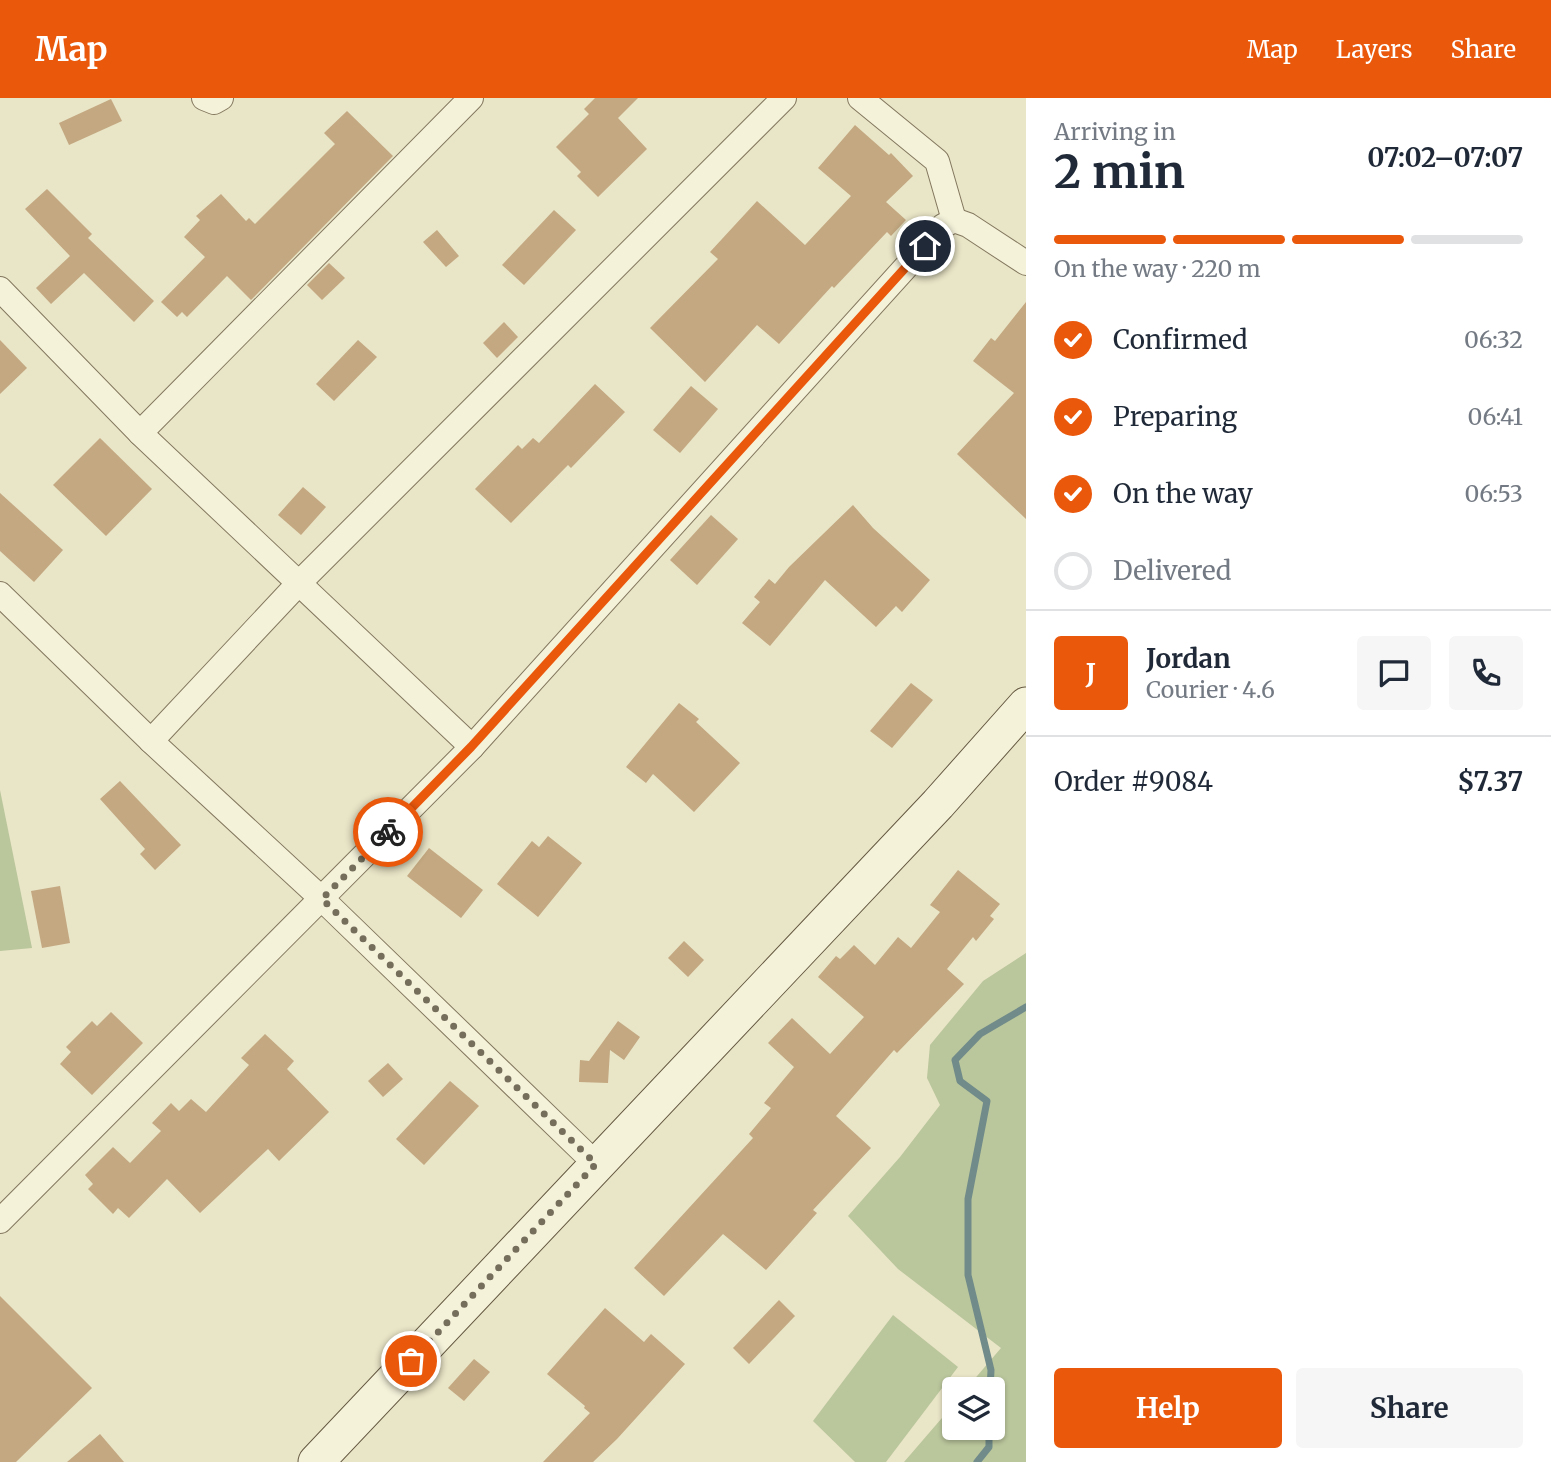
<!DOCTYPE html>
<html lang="en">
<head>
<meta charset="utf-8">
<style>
  :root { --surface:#fff; --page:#f6f6f7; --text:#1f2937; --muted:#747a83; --line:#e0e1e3; --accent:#ea580c }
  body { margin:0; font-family:Merriweather,serif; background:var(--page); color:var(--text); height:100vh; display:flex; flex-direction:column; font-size:26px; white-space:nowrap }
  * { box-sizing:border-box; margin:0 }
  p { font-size:23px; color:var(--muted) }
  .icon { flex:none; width:38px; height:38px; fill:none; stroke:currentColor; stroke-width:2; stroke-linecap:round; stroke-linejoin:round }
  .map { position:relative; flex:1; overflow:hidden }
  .side { display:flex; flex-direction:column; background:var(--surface); width:525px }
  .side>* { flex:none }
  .controls { position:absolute; left:942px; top:1279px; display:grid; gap:14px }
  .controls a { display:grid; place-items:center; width:63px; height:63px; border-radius:7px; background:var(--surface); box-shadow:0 2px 5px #0004; font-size:35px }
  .pin { position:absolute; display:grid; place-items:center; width:60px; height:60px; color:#fff; margin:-30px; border:4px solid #fff; border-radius:50%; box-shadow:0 2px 7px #0007 }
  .courier { position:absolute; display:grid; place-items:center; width:70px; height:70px; margin:-35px; border:5px solid #ea580c; border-radius:50%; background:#fff; color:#222; box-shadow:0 2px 9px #0007 }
  .head em { font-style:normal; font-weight:700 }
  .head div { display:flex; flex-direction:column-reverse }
  .head { display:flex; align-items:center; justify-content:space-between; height:119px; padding:0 28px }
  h1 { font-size:46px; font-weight:700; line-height:52px }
  .bar { display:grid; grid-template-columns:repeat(4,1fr); gap:10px 7px; align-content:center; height:84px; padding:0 28px }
  .bar i { height:9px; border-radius:5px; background:var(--line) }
  .bar .active { background:var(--accent) }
  .bar p { grid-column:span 4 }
  .line { display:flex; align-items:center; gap:18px; padding:0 28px; border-top:2px solid var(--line) }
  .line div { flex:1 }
  .round { display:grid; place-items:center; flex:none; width:74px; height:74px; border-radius:7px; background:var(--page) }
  ol { padding:0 28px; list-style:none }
  li { display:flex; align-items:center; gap:21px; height:77px }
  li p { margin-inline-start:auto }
  li .icon { padding:7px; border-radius:50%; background:var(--accent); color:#fff; stroke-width:4 }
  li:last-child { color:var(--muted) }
  li i { width:38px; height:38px; border:4px solid var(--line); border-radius:50% }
  .button { display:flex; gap:14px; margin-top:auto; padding:14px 28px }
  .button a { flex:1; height:80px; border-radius:7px; background:var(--accent); color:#fff; font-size:28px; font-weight:700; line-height:80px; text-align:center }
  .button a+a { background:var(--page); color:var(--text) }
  header { display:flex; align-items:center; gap:42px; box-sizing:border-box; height:98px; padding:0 35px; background:var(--accent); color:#fff }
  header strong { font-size:33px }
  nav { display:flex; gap:38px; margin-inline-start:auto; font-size:24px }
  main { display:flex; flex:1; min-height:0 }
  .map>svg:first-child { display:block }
</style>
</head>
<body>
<header>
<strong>Map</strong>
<nav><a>Map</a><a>Layers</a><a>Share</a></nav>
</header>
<main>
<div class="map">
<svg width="1026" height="1364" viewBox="0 0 1026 1364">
  <rect width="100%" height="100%" fill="#e9e5c7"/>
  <g fill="#bac69c">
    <polygon points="0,692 32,850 0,853"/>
    <polygon points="1026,855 1026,1364 904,1364 954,1306 954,1330 992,1330 992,1292 966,1291 1001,1250 898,1171 848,1118 900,1059 940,1007 927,980 930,947 983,883"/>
    <polygon points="893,1217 958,1269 886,1364 855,1364 813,1323"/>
  </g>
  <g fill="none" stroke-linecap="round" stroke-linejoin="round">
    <g stroke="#708b89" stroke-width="7">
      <polyline points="990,1292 991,1272 968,1177 968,1101 987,1003 960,983 955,962 980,936 1026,909"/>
      <polyline points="977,1364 989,1349 989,1330"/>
    </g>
  </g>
  <g fill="#c3a881">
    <polygon points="595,0 638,0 618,20 647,51 598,99 577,78 581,74 556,49 589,16 584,11"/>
    <polygon points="111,1 122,23 69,47 59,25"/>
    <polygon points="347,13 393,58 251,202 227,178 187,219 182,214 177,219 161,204 205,159 184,139 200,122 196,118 221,96 246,123 249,120 255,126 335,46 324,35"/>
    <polygon points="855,27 889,57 891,55 913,78 886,104 906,122 891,138 887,134 834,190 832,188 779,246 757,227 705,284 650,230 718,161 710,154 757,103 805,147 851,98 818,70"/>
    <polygon points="47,91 92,136 88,140 154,203 134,224 84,175 51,206 36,190 70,158 25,111"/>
    <polygon points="554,112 576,132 524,187 502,167"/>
    <polygon points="437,132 459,158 446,169 423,144"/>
    <polygon points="329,165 345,180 322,202 307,187"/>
    <polygon points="1026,204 1026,421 957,356 1014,295 973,263 991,240 995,243"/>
    <polygon points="504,224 518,239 497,260 483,245"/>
    <polygon points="0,242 27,270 0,296"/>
    <polygon points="358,242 377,259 334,303 316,286"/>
    <polygon points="595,286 625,314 571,370 568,367 511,425 475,391 518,347 522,351 533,340 539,345"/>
    <polygon points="691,288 718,311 680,355 653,332"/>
    <polygon points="100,340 152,391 106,438 53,387"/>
    <polygon points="303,389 326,409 301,437 278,417"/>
    <polygon points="0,395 63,452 34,484 0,453"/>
    <polygon points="853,407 873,430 930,482 902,514 896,508 876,529 825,482 770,548 742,525 760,504 754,499 769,481 775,486 789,469"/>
    <polygon points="711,417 738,441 697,487 670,462"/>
    <polygon points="911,585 933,602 892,650 870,633"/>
    <polygon points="679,605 699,621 696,624 740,665 694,714 653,676 646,685 626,669"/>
    <polygon points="120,683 181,747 155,772 140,756 145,751 100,701"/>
    <polygon points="548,738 582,765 538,819 497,786 532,743 539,749"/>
    <polygon points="429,750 483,792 461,820 407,778"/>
    <polygon points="958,772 1000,806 990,818 994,821 976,843 973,839 947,871 964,886 897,955 894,952 836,1018 871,1050 813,1112 817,1115 766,1172 723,1136 664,1198 634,1170 753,1040 749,1036 771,1010 764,1005 794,969 768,945 792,920 830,956 864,919 818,879 836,858 840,861 854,847 875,867 898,839 911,850 940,814 930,807"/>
    <polygon points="60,788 70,845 42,850 31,793"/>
    <polygon points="684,843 704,862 688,879 668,860"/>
    <polygon points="111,914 143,945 92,997 60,966 71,954 66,949 92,923 97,928"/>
    <polygon points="618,923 640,939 624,962 610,952 608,985 579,984 580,962 589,963"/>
    <polygon points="265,936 294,963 287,971 329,1014 279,1063 268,1051 200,1115 167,1081 129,1120 118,1110 113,1116 88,1091 93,1086 85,1077 113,1049 130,1065 161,1033 152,1025 171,1005 179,1013 191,1001 206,1014 249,967 241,960"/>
    <polygon points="388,965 403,981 383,999 368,983"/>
    <polygon points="450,983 479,1008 424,1067 396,1041"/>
    <polygon points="0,1198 92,1290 16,1364 0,1364"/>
    <polygon points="779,1202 795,1218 749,1266 733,1250"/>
    <polygon points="605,1210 644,1244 651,1236 685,1266 617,1341 593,1364 543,1364 590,1315 584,1310 585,1308 547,1276"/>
    <polygon points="474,1261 490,1274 464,1303 448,1290"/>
    <polygon points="100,1336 124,1364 67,1364"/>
  </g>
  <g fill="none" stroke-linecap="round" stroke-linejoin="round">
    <g stroke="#83785f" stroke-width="26">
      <g id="street">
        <polyline points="204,0 214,4 221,0"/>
        <polyline points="860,0 937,63 954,122"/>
        <polyline points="0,191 140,335 472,649"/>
        <polyline points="140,335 471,0"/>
        <polyline points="0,496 151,643 322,801 596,1066"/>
        <polyline points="151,643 299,485 784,0"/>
        <polyline points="0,1123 472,649 943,128 954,122 968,127 1026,165"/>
      </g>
    </g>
    <g stroke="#655942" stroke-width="37">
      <polyline id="secondary" points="316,1364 938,706 1026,607"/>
    </g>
    <use href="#street" stroke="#f5f2da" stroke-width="24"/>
    <use href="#secondary" stroke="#f5f2da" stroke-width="35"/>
  </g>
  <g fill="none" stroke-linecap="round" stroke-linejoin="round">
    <polyline stroke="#746e5b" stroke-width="7" stroke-dasharray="0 12.6" points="388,734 322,801 596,1066 411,1263"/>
    <polyline stroke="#ea580c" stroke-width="9" points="388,734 471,649 925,148"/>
  </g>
</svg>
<div class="controls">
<a><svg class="icon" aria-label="layers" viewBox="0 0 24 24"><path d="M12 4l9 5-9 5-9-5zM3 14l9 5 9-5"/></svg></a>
</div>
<div class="pin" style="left:411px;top:1263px;background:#ea580c"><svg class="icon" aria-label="bag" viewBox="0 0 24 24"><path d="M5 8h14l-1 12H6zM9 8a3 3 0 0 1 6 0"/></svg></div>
<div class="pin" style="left:925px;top:148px;background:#1f2937"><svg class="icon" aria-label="home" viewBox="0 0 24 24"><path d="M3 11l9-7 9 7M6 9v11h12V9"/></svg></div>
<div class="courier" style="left:388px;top:734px"><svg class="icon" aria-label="bike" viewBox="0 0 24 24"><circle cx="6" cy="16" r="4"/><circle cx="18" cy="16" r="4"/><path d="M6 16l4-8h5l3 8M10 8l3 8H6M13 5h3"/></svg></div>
</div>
<section class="side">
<div class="head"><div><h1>2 min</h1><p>Arriving in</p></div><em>07:02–07:07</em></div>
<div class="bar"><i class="active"></i><i class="active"></i><i class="active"></i><i></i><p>On the way · 220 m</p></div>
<ol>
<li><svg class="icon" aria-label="check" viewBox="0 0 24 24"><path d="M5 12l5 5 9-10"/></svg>Confirmed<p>06:32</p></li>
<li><svg class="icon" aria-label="check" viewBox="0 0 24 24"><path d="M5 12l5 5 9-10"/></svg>Preparing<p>06:41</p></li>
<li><svg class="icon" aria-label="check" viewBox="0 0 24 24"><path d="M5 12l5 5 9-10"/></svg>On the way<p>06:53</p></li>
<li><i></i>Delivered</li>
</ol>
<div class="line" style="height:126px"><b class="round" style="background:var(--accent);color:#fff">J</b><div><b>Jordan</b><p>Courier · 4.6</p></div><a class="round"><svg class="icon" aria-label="chat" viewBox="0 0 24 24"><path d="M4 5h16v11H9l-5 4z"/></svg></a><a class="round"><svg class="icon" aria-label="phone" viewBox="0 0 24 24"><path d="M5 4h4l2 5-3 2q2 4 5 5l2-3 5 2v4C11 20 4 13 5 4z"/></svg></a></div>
<div class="line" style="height:91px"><div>Order #9084</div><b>$7.37</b></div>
<div class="button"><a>Help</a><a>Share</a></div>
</section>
</main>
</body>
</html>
